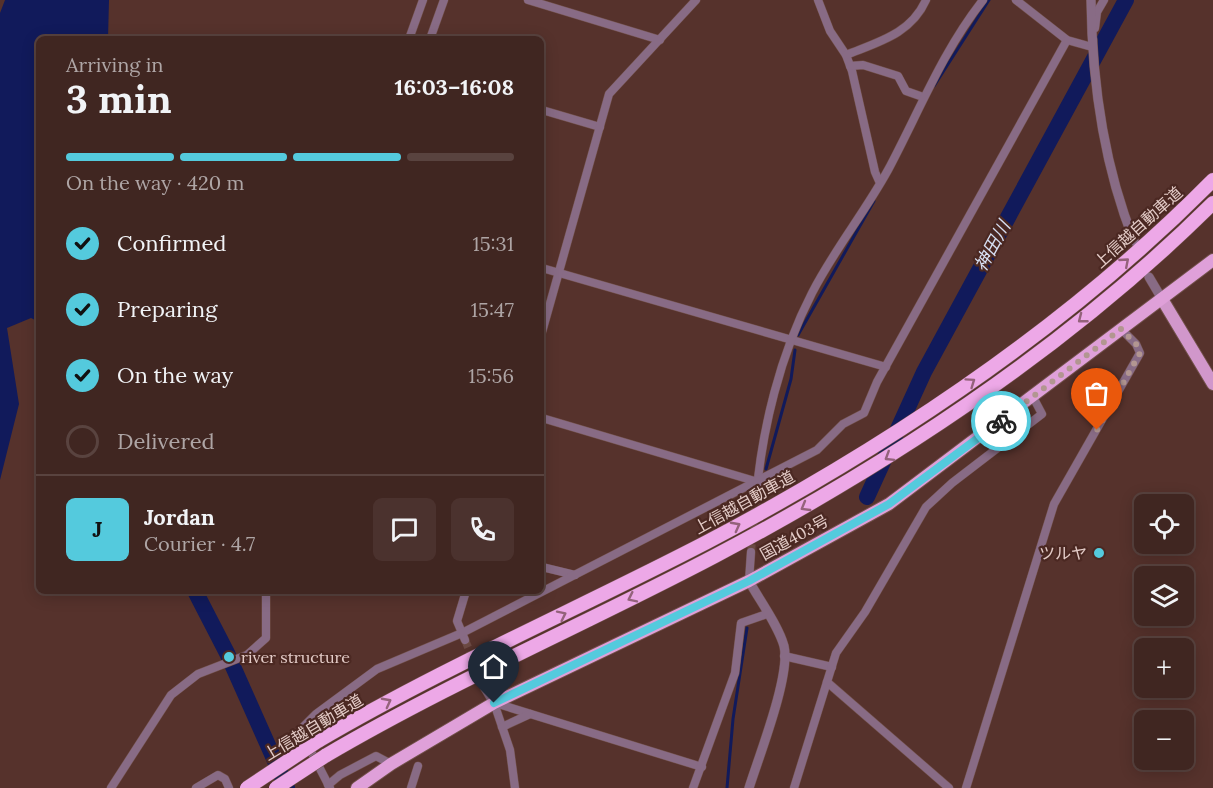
<!DOCTYPE html>
<html lang="en">
<head>
<meta charset="utf-8">
<style>
  :root { --surface:#402621; --page:#4b322e; --text:#f1f3f6; --muted:#aea5a5; --line:#59433f; --accent:#54cadd }
  body { margin:0; font-family:Lora,"Noto Sans JP",serif; background:var(--page); color:var(--text); height:100vh; display:flex; flex-direction:column; font-size:22px; white-space:nowrap }
  * { box-sizing:border-box; margin:0 }
  p { font-size:20px; color:var(--muted) }
  .icon { flex:none; width:33px; height:33px; fill:none; stroke:currentColor; stroke-width:2; stroke-linecap:round; stroke-linejoin:round }
  .map { position:relative; flex:1; overflow:hidden }
  .drawer { position:absolute; left:36px; top:36px; width:508px; height:558px; display:flex; flex-direction:column; background:var(--surface); border-radius:9px; box-shadow:0 3px 15px #0003,0 0 0 2px var(--line) }
  .drawer>* { flex:none }
  .tools { position:absolute; left:1134px; top:494px; display:grid; gap:12px }
  .tools a { display:grid; place-items:center; width:60px; height:60px; border-radius:9px; background:var(--surface); box-shadow:0 3px 15px #0003,0 0 0 2px var(--line); font-size:30px }
  .pin { position:absolute; display:grid; place-items:center; width:51px; height:51px; color:#fff; margin:-62px -26px; border-radius:50% 50% 50% 0; rotate:-45deg; box-shadow:0 0 6px #0007 }
  .pin .icon { rotate:45deg }
  .courier { position:absolute; display:grid; place-items:center; width:60px; height:60px; margin:-30px; border:4px solid #54cadd; border-radius:50%; background:#fff; color:#222; box-shadow:0 2px 8px #0007 }
  .head em { font-style:normal; font-weight:800 }
  .head div { display:flex; flex-direction:column-reverse }
  .head { display:flex; align-items:center; justify-content:space-between; height:102px; padding:0 30px }
  h1 { font-size:39px; font-weight:800; line-height:45px }
  .bar { display:grid; grid-template-columns:repeat(4,1fr); gap:9px 6px; align-content:center; height:72px; padding:0 30px }
  .bar i { height:8px; border-radius:4px; background:var(--line) }
  .bar .current { background:var(--accent) }
  .bar p { grid-column:span 4 }
  .line { display:flex; align-items:center; gap:15px; padding:0 30px; border-top:2px solid var(--line) }
  .line div { flex:1 }
  .round { display:grid; place-items:center; flex:none; width:63px; height:63px; border-radius:9px; background:var(--page) }
  ol { padding:0 30px; list-style:none }
  li { display:flex; align-items:center; gap:18px; height:66px }
  li p { margin-inline-start:auto }
  li .icon { padding:6px; border-radius:50%; background:var(--accent); color:#111; stroke-width:4 }
  li:last-child { color:var(--muted) }
  li i { width:33px; height:33px; border:3px solid var(--line); border-radius:50% }
  .map>svg:first-child { display:block }
</style>
</head>
<body>
<div class="map">
<svg width="1213" height="788" viewBox="0 0 1213 788">
  <rect width="100%" height="100%" fill="#56322c"/>
  <polygon fill="#111a5b" points="5,0 109,0 108,39 39,39 39,322 31,318 7,328 19,404 0,480 0,13"/>
  <g fill="none" stroke-linecap="round" stroke-linejoin="round">
    <g stroke="#111a5b" stroke-width="3">
      <polyline points="934,86 989,0"/>
      <polyline points="798,335 874,201"/>
      <polyline points="766,469 791,379 795,350"/>
      <polyline points="727,788 733,719 747,628"/>
    </g>
    <g stroke="#111a5b" stroke-width="16">
      <polyline points="867,497 924,372 1126,0"/>
      <polyline points="195,591 227,653 287,788"/>
    </g>
    <g stroke="#6b4943" stroke-width="8" stroke-dasharray="8 4" stroke-linecap="butt">
      <polyline points="751,552 756,498"/>
      <polyline points="465,640 485,688"/>
    </g>
    <g stroke="#72514b" stroke-width="9">
      <g id="minor">
        <polyline points="528,0 660,40"/>
        <polyline points="818,0 830,31 846,55 852,71 875,172 879,181"/>
        <polyline points="1016,0 1067,40 1092,47 1093,40"/>
        <polyline points="1095,28 1097,12 1104,0"/>
        <polyline points="409,39 423,0"/>
        <polyline points="430,39 444,0"/>
        <path d="M846 55C878 42 911 34 926 0"/>
        <polyline points="850,66 863,65 898,76 906,91 923,97"/>
        <polyline points="542,110 600,127"/>
        <polyline points="542,268 886,367"/>
        <polyline points="542,332 609,94 696,0"/>
        <polyline points="542,418 758,482"/>
        <path d="M756 498C762 429 780 355 812 293 834 250 865 212 888 170 919 112 942 52 983 0"/>
        <polyline points="542,567 575,575"/>
        <polyline points="749,581 751,552"/>
        <polyline points="465,640 457,621 466,591"/>
        <polyline points="784,656 832,667"/>
        <polyline points="827,682 949,788"/>
        <polyline points="494,703 510,750 515,788"/>
        <polyline points="495,703 702,767"/>
        <polyline points="502,727 530,714"/>
        <polyline points="328,785 340,775 376,756 391,764"/>
        <polyline points="111,788 171,695 198,674 247,655 266,638 266,591"/>
        <polyline points="196,788 218,775 225,779 229,788"/>
        <polyline points="330,788 300,730 316,714 377,669 462,633 817,450 843,424 864,413 877,382 1067,40"/>
        <polyline points="411,788 418,766"/>
        <polyline points="693,788 735,673 741,623 767,614"/>
        <polyline points="794,788 836,653 865,612 926,507 952,483 1042,414 1033,397"/>
        <polyline points="966,788 1054,504 1140,353 1136,344 1121,329"/>
      </g>
    </g>
    <g stroke="#72514b" stroke-width="10">
      <g id="tertiary">
        <path d="M1091 0C1092 80 1104 166 1134 241"/>
        <polyline points="1149,277 1162,299"/>
        <path d="M749 581C760 601 778 625 784 646 791 675 759 756 749 788"/>
        <polyline points="485,688 494,703"/>
      </g>
    </g>
    <g stroke="#72514b" stroke-width="14">
      <polyline id="primary" points="1162,299 1213,384"/>
    </g>
    <g stroke="#72514b" stroke-width="14">
      <polyline id="trunk" points="357,788 391,764 494,703 749,581 889,504 1213,260"/>
    </g>
    <g stroke="#72514b" stroke-width="15">
      <g id="motorway">
        <path d="M318 741C444 667 578 609 707 542 891 445 1067 328 1213 180"/>
        <path d="M325 756C451 682 586 624 715 556 895 461 1068 347 1213 203"/>
      </g>
    </g>
    <use href="#minor" stroke="#886b85" stroke-width="8"/>
    <use href="#tertiary" stroke="#886b85" stroke-width="9"/>
    <use href="#primary" stroke="#d197cb" stroke-width="12"/>
    <use href="#trunk" stroke="#dfa0d9" stroke-width="12"/>
    <use href="#motorway" stroke="#eda8e7" stroke-width="14"/>
    <g stroke="#72514b" stroke-width="15" stroke-linecap="butt">
      <g id="motorway-bridge">
        <polyline points="247,788 318,741"/>
        <polyline points="276,788 325,756"/>
      </g>
    </g>
    <use href="#motorway-bridge" stroke="#eda8e7" stroke-width="14"/>
  </g>
  <defs><path id="oneway-chevron" d="M-2-3.5L2.5 0L-2 3.5" fill="none" stroke-width="1.6" stroke-linecap="round" stroke-linejoin="round" transform="scale(1.5)"/></defs>
  <g stroke="#94627b">
    <use href="#oneway-chevron" transform="translate(1125 262) rotate(-41)"/>
    <use href="#oneway-chevron" transform="translate(1082 319) rotate(142)"/>
    <use href="#oneway-chevron" transform="translate(971 382) rotate(-35)"/>
    <use href="#oneway-chevron" transform="translate(889 457) rotate(148)"/>
    <use href="#oneway-chevron" transform="translate(805 507) rotate(150)"/>
    <use href="#oneway-chevron" transform="translate(736 526) rotate(-28)"/>
    <use href="#oneway-chevron" transform="translate(632 598) rotate(154)"/>
    <use href="#oneway-chevron" transform="translate(562 615) rotate(-26)"/>
    <use href="#oneway-chevron" transform="translate(387 702) rotate(-28)"/>
  </g>
  <g fill="none" stroke-linecap="round" stroke-linejoin="round">
    <polyline stroke="#b29691" stroke-width="6" stroke-dasharray="0 10.8" points="1001,421 1121,329 1136,344 1140,353 1097,430"/>
    <polyline stroke="#54cadd" stroke-width="8" points="494,703 749,581 889,504 1001,421"/>
  </g>
  <g fill="#54cadd" stroke="#4b2822" stroke-width="2">
    <circle cx="1099" cy="553" r="6"/>
    <circle cx="229" cy="657" r="6"/>
  </g>
  <g text-anchor="middle" dominant-baseline="central" stroke-width="4.5" stroke-linejoin="round" paint-order="stroke">
    <g font-size="16" fill="#e4ccc8" stroke="#4b2822">
      <text transform="translate(1138 227) rotate(-42)">上信越自動車道</text>
      <text transform="translate(744 502) rotate(-29)">上信越自動車道</text>
      <text transform="translate(794 537) rotate(-29)">国道403号</text>
      <text transform="translate(313 727) rotate(-31)">上信越自動車道</text>
    </g>
    <g font-size="16" fill="#e4ccc8" stroke="#4b2822" text-anchor="end">
      <text x="1087" y="553">ツルヤ</text>
      <text x="241" y="657" text-anchor="start">river structure</text>
    </g>
    <g font-size="18" font-style="italic" fill="#d6def2" stroke="#4b2822">
      <text transform="translate(992 246) rotate(-61)">神田川</text>
    </g>
  </g>
</svg>
<div class="tools">
<a><svg class="icon" aria-label="locate" viewBox="0 0 24 24"><circle cx="12" cy="12" r="6"/><path d="M12 2v4M12 18v4M2 12h4M18 12h4"/></svg></a>
<a><svg class="icon" aria-label="layers" viewBox="0 0 24 24"><path d="M12 4l9 5-9 5-9-5zM3 14l9 5 9-5"/></svg></a>
<a>+</a>
<a>−</a>
</div>
<div class="pin" style="left:1097px;top:430px;background:#ea580c"><svg class="icon" aria-label="bag" viewBox="0 0 24 24"><path d="M5 8h14l-1 12H6zM9 8a3 3 0 0 1 6 0"/></svg></div>
<div class="pin" style="left:494px;top:703px;background:#1f2937"><svg class="icon" aria-label="home" viewBox="0 0 24 24"><path d="M3 11l9-7 9 7M6 9v11h12V9"/></svg></div>
<div class="courier" style="left:1001px;top:421px"><svg class="icon" aria-label="bike" viewBox="0 0 24 24"><circle cx="6" cy="16" r="4"/><circle cx="18" cy="16" r="4"/><path d="M6 16l4-8h5l3 8M10 8l3 8H6M13 5h3"/></svg></div>
<section class="drawer">
<div class="head"><div><h1>3 min</h1><p>Arriving in</p></div><em>16:03–16:08</em></div>
<div class="bar"><i class="current"></i><i class="current"></i><i class="current"></i><i></i><p>On the way · 420 m</p></div>
<ol>
<li><svg class="icon" aria-label="check" viewBox="0 0 24 24"><path d="M5 12l5 5 9-10"/></svg>Confirmed<p>15:31</p></li>
<li><svg class="icon" aria-label="check" viewBox="0 0 24 24"><path d="M5 12l5 5 9-10"/></svg>Preparing<p>15:47</p></li>
<li><svg class="icon" aria-label="check" viewBox="0 0 24 24"><path d="M5 12l5 5 9-10"/></svg>On the way<p>15:56</p></li>
<li><i></i>Delivered</li>
</ol>
<div class="line" style="height:108px"><b class="round" style="background:var(--accent);color:#111">J</b><div><b>Jordan</b><p>Courier · 4.7</p></div><a class="round"><svg class="icon" aria-label="chat" viewBox="0 0 24 24"><path d="M4 5h16v11H9l-5 4z"/></svg></a><a class="round"><svg class="icon" aria-label="phone" viewBox="0 0 24 24"><path d="M5 4h4l2 5-3 2q2 4 5 5l2-3 5 2v4C11 20 4 13 5 4z"/></svg></a></div>
</section>
</div>
</body>
</html>
